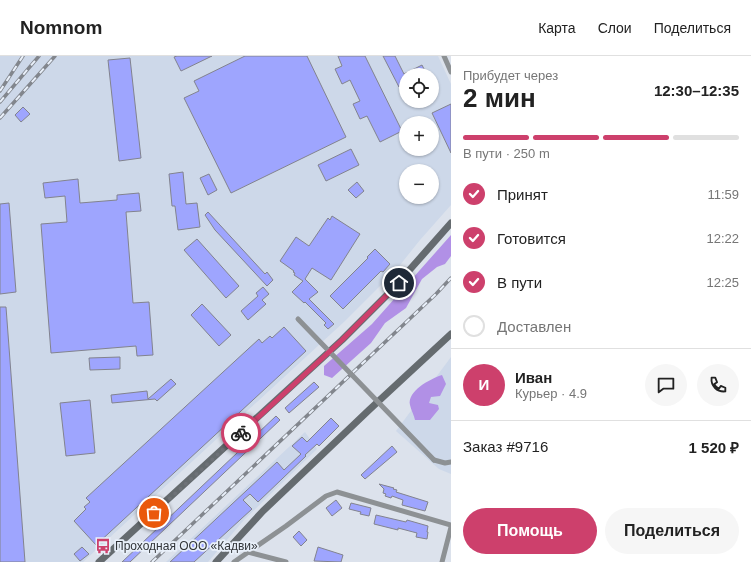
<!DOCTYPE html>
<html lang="ru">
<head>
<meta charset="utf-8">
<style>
  :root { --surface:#fff; --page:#f6f6f6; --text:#222; --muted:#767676; --line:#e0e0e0; --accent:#cd406c }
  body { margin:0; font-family:Helvetica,sans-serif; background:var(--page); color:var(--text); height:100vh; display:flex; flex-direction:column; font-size:15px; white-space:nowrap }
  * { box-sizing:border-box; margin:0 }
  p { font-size:13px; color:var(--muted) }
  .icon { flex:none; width:22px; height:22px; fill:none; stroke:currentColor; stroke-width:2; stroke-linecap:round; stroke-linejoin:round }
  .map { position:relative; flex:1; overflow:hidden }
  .sheet { display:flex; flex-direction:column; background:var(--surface); width:300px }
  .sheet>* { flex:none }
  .buttons { position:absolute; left:399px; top:12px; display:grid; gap:8px }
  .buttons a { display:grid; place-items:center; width:40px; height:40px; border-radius:50%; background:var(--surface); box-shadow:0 1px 3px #0004; font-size:20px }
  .pin { position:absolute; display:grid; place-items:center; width:34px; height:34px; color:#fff; margin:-17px; border:2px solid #fff; border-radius:50%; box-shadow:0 1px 4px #0007 }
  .courier { position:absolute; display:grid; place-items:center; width:40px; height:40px; margin:-20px; border:3px solid #cd406c; border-radius:50%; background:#fff; color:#222; box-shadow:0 1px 5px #0007 }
  .summary em { font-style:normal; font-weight:700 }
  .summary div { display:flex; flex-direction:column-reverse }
  .summary { display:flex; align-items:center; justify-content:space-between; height:68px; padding:0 12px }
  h1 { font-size:26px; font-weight:700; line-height:30px }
  .bar { display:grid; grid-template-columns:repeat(4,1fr); gap:6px 4px; align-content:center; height:48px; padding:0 12px }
  .bar i { height:5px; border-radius:3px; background:var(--line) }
  .bar .current { background:var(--accent) }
  .bar p { grid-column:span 4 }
  .line { display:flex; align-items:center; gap:10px; padding:0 12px; border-top:1px solid var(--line) }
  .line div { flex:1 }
  .round { display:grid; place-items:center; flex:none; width:42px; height:42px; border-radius:21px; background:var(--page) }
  ol { padding:0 12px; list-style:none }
  li { display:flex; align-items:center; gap:12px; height:44px }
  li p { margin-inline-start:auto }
  li .icon { padding:4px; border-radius:50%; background:var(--accent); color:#fff; stroke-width:4 }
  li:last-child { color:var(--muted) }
  li i { width:22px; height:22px; border:2px solid var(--line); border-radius:50% }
  .primary-button { display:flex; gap:8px; margin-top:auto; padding:8px 12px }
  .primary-button a { flex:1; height:46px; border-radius:24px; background:var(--accent); color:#fff; font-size:16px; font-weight:700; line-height:46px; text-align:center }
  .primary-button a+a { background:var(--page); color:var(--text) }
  header { display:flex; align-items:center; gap:24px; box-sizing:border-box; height:56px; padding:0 20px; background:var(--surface); border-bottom:1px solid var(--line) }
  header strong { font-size:19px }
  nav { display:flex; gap:22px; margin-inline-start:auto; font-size:14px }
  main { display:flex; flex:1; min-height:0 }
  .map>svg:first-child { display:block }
</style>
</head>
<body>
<header>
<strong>Nomnom</strong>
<nav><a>Карта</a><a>Слои</a><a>Поделиться</a></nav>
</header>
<main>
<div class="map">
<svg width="451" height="506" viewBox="0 0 451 506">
  <rect width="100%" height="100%" fill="#dce2ec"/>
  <g fill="#cdd8e9" fill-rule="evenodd">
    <path d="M0 0H438L451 28V149L420 184 396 214 345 265 83 506H0ZM406 19H432V45H406ZM406 67H432V93H406ZM406 115H432V141H406Z"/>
    <polygon points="451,301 451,418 439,413 396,375"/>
    <polygon points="305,376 317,393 244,464 208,506 166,506"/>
  </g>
  <g fill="#b190e6">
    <polygon points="451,179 451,200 445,208 437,211 422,223 406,252 385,267 371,287 332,322 324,319 324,310 372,268"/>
    <path d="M442 319 446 328 440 340 431 341 429 347 438 349 439 353 430 364H415C414 359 411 354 410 349 407 335 430 323 442 319Z"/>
  </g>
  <g fill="#9ea5fe" stroke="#82838e">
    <polygon points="177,0 212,0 181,15 174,1"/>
    <polygon points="245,0 307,0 346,81 231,137 184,42 199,35 194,25"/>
    <polygon points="338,0 365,0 402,75 380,86 367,60 360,63 353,48 360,45 350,24 342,28 335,13 342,10"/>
    <polygon points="383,0 395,0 404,18 422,9 426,17 423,19 406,19 406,27 399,31"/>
    <polygon points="130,2 141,102 119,105 108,4"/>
    <polygon points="451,48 451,97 432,57"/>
    <polygon points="23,51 30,58 21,66 15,59"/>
    <polygon points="351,93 359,109 326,125 318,109"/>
    <polygon points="183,116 186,148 197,147 200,171 178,174 175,150 172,150 169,118"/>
    <polygon points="209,118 217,134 208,139 200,122"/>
    <polygon points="78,123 80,147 117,144 117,139 139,137 141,155 126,156 133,247 149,246 153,299 137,300 136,290 51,297 41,168 67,166 65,140 45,142 43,127"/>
    <polygon points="357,126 364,135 356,142 348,134"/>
    <polygon points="9,147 16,236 0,238 0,148"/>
    <polygon points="208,156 265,218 267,216 273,224 267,230 215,174 205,159"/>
    <polygon points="332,160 360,178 331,224 312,212 305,223 318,236 309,243 334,268 328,273 324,269 326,267 305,246 304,247 292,236 303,225 294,219 295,217 293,216 294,215 280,205 296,181 309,190 328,162 330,164"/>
    <polygon points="197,183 239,230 226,242 184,194"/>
    <polygon points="375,193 390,208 383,216 381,215 343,253 330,240 368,202 367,201"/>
    <polygon points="263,231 269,238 262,244 266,248 248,264 241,255 258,240 256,237"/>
    <polygon points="202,248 231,279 219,290 191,259"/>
    <polygon points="0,251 6,251 25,506 0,506"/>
    <polygon points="284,271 306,295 96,489 74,465 86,453 84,451 90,446 86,442 259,283 262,287 270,280 272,282"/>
    <polygon points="120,301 120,313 90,314 89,302"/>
    <polygon points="171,323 176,328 157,345 155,343 112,347 111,339 147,335 148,343"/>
    <polygon points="314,326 319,331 289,357 285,352"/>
    <polygon points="90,344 95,397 66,400 60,347"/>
    <polygon points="276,360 280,364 130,506 122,506"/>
    <polygon points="331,362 339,370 319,390 317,388 305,399 306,400 258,446 250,438 243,444 252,453 194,506 170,506 277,406 284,414 301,398 292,390 302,381 307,386"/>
    <polygon points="392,390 397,396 365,423 361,419"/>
    <polygon points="379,428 394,432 393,433 397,434 396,436 428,446 425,455 402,449 403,444 392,440 391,442 385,440 386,438 383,437 384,433"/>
    <polygon points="336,444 342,452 332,460 326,452"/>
    <polygon points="351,447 371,452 369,460 360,458 361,456 349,453"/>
    <polygon points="376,459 406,466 407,464 428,470 427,476 428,476 427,483 416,481 417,477 398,472 398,474 374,468"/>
    <polygon points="299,475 307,484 301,490 293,481"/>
    <polygon points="82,491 89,498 80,505 74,498"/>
    <polygon points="318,491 343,499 341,506 314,505"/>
  </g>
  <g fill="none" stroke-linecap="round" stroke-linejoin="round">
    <g stroke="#8d9194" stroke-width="5">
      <polyline points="444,0 451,16"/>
      <polyline points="434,404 445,407 451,406"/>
      <polyline points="248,496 286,506"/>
      <polyline points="234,506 286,470 326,440 337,436 451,469"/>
      <polyline points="442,506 451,471"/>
    </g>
    <g stroke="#656b6f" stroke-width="7">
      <polyline points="99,506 342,284 390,236 451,167"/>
      <polyline points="216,506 263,455 369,354 451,278"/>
    </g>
    <g stroke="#82868d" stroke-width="3.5">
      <g id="rail">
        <polyline points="0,35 23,0"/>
        <polyline points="0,46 39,0"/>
        <polyline points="0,62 55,0"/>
        <polyline points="152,506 436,238 451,222"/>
      </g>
    </g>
    <use href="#rail" stroke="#e9f0fa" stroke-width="2" stroke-dasharray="6" stroke-linecap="butt"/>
    <polyline stroke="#8d9194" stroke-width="5" points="298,263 434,404"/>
  </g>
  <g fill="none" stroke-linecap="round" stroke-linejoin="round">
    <polyline stroke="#6e7278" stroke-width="4" stroke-dasharray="0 7.2" points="154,457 241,377"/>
    <polyline stroke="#cd406c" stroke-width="5" points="241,377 342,284 399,227"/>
  </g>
  <defs>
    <g id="bus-bare" transform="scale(1.2)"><path d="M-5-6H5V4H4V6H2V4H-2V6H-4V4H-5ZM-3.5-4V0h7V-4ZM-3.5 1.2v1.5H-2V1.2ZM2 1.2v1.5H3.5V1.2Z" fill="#cd406c" stroke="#e9f0fa" stroke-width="2.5" paint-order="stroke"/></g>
  </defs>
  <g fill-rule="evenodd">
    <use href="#bus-bare" x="103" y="490"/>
  </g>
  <g text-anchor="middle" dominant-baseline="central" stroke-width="3.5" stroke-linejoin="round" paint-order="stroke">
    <g font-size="12" fill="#323539" stroke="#e9f0fa" text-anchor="start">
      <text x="115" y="490">Проходная ООО «Кадви»</text>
    </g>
  </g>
</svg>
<div class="buttons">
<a><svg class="icon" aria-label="locate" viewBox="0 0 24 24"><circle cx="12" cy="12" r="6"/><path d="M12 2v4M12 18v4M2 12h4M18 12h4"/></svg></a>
<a>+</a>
<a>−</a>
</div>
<div class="pin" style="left:154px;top:457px;background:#ea580c"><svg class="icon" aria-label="bag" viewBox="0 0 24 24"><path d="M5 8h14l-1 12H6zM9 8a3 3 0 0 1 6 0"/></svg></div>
<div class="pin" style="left:399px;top:227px;background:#1f2937"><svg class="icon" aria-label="home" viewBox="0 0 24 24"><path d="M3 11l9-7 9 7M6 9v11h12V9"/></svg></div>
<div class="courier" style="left:241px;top:377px"><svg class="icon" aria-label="bike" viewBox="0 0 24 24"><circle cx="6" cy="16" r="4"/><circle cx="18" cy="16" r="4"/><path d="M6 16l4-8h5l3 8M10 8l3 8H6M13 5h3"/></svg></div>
</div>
<section class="sheet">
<div class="summary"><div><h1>2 мин</h1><p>Прибудет через</p></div><em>12:30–12:35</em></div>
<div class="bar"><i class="current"></i><i class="current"></i><i class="current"></i><i></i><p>В пути · 250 m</p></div>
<ol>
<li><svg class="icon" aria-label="check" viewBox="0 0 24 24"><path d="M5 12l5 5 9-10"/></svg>Принят<p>11:59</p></li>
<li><svg class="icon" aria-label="check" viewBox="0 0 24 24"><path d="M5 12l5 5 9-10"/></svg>Готовится<p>12:22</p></li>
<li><svg class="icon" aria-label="check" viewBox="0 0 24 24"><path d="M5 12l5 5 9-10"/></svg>В пути<p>12:25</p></li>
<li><i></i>Доставлен</li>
</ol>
<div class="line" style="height:72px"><b class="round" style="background:var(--accent);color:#fff">И</b><div><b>Иван</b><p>Курьер · 4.9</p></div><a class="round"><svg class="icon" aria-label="chat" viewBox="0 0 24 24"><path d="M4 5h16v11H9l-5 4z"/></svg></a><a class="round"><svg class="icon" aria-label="phone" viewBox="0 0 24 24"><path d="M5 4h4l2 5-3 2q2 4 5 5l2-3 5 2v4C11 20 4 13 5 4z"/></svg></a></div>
<div class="line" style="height:52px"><div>Заказ #9716</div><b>1 520 ₽</b></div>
<div class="primary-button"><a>Помощь</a><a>Поделиться</a></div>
</section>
</main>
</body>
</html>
